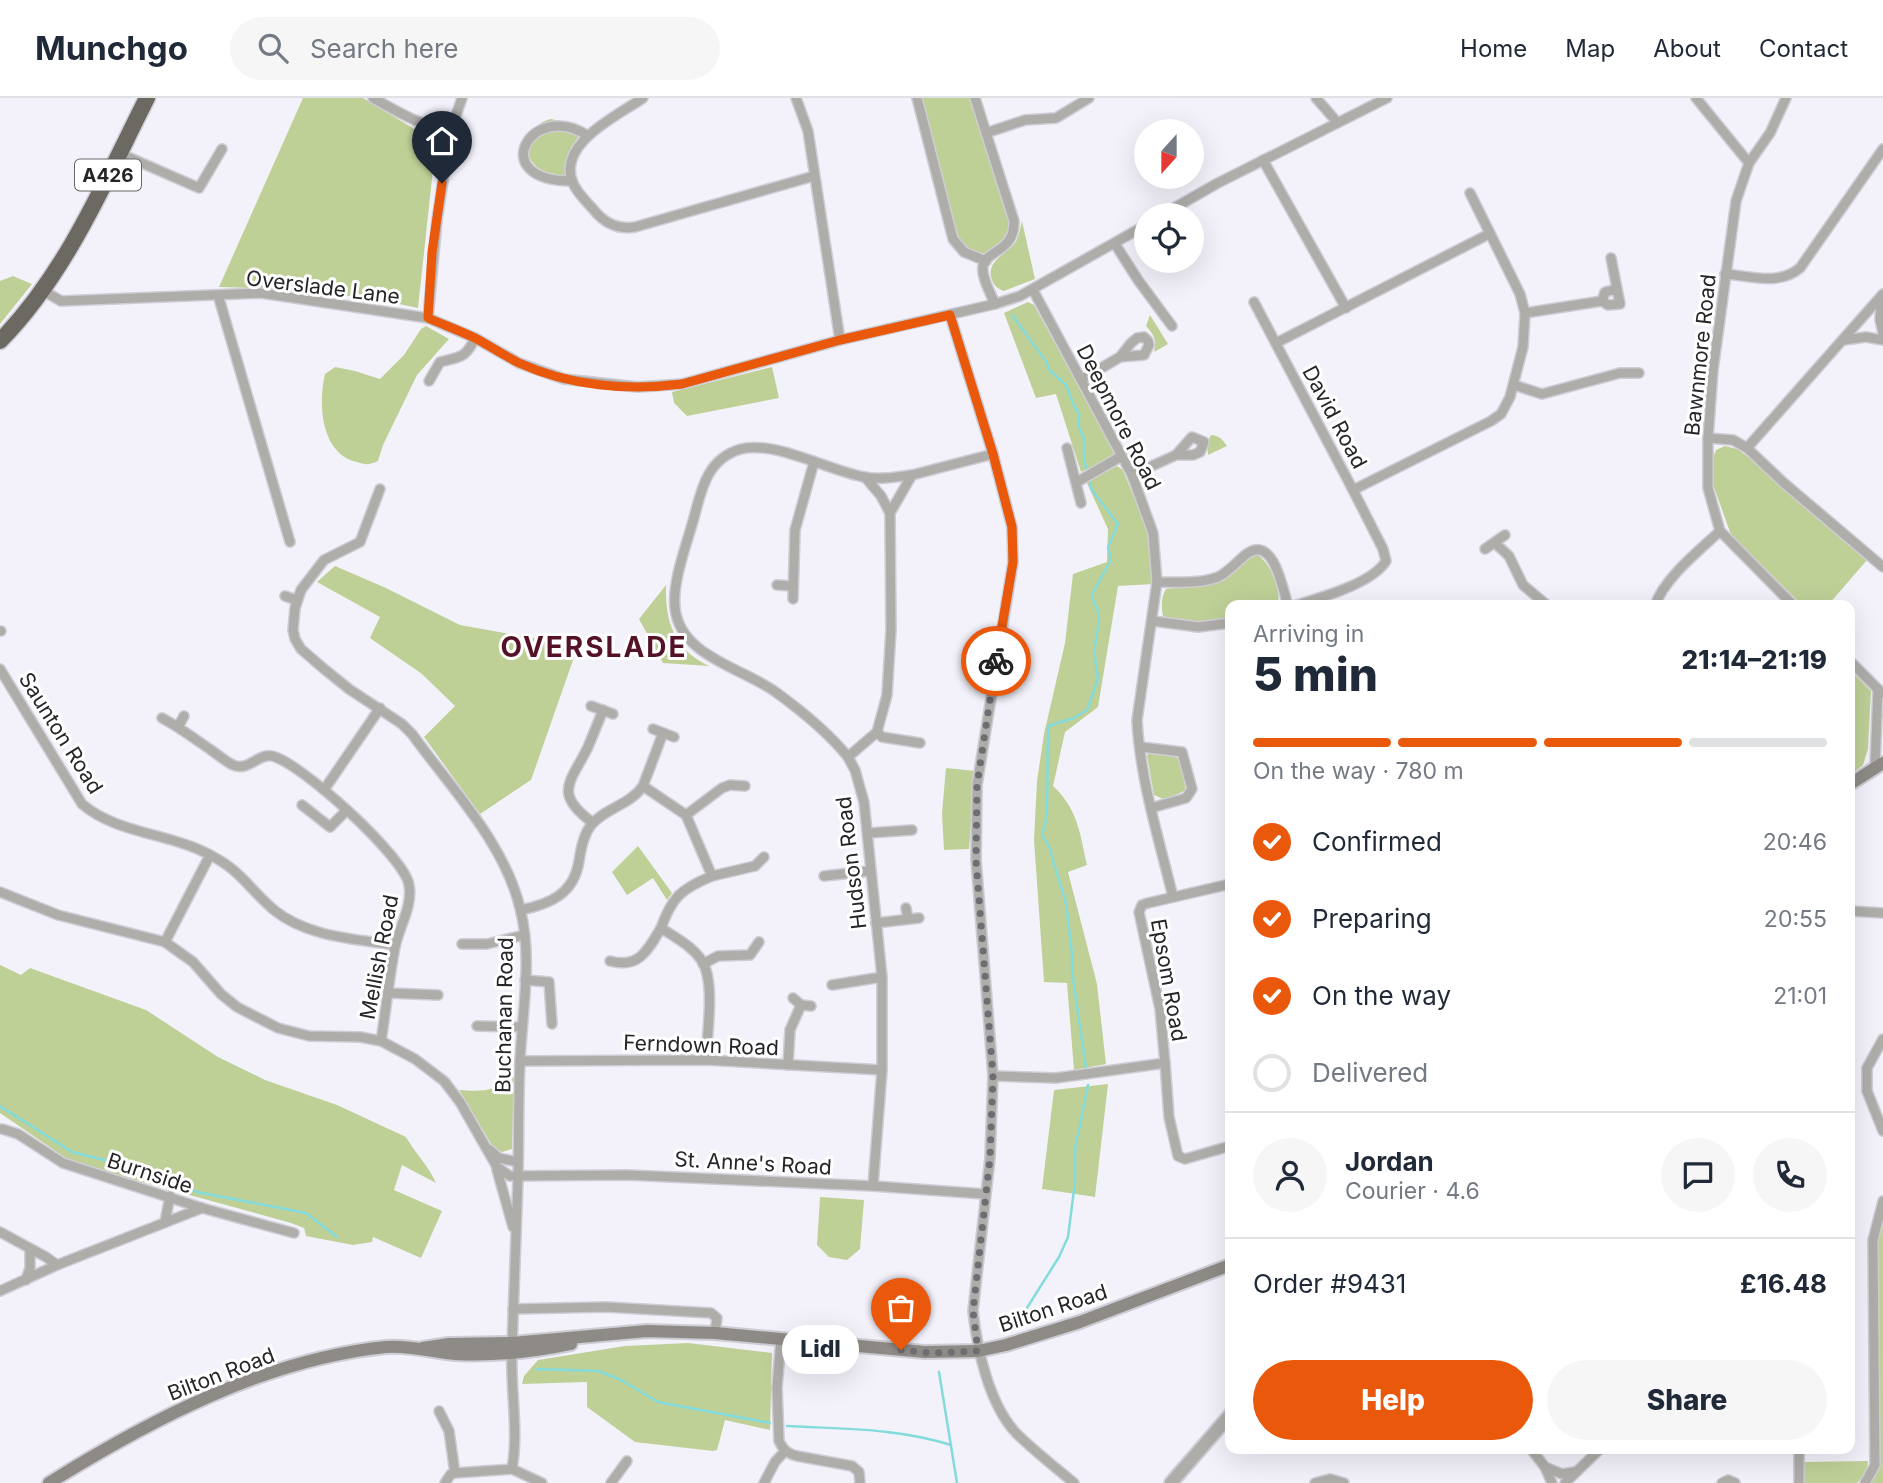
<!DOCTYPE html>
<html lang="en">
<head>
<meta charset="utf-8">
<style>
  :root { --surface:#fff; --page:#f6f6f7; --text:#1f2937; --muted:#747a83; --line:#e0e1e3; --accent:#ea580c }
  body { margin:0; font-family:Inter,sans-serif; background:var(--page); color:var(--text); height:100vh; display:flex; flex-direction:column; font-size:26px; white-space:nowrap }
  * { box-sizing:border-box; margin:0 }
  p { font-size:23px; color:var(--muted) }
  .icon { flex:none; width:38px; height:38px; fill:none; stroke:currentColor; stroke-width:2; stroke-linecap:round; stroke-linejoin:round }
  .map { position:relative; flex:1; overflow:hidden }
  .panel { position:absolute; left:1225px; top:502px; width:630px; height:854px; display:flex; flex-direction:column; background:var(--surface); border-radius:14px; box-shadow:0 7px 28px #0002 }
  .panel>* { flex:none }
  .needle { width:46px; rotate:201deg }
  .fabs { position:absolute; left:1134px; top:21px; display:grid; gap:14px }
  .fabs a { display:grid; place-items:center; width:70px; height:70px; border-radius:50%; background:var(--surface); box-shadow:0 7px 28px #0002; font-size:35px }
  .pin { position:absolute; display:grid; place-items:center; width:60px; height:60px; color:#fff; margin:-72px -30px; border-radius:50% 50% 50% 0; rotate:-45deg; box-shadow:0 0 7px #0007 }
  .pin .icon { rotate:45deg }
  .courier { position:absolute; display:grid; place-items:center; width:70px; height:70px; margin:-35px; border:5px solid #ea580c; border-radius:50%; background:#fff; color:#222; box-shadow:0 2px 9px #0007 }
  .bubble { position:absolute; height:49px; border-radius:24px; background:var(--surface); box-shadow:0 7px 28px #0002; font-size:23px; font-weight:800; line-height:49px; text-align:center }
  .head em { font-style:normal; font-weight:800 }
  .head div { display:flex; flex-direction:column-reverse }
  .head { display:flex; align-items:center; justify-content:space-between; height:119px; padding:0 28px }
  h1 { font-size:46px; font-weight:800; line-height:52px }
  .bar { display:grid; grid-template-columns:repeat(4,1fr); gap:10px 7px; align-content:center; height:84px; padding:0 28px }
  .bar i { height:9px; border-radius:5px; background:var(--line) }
  .bar .active { background:var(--accent) }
  .bar p { grid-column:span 4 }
  .line { display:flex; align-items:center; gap:18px; padding:0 28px; border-top:2px solid var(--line) }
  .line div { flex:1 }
  .round { display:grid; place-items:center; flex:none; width:74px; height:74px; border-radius:37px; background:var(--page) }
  ol { padding:0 28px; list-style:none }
  li { display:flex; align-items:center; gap:21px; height:77px }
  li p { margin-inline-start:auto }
  li .icon { padding:7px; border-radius:50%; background:var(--accent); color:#fff; stroke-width:4 }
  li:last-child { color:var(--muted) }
  li i { width:38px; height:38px; border:4px solid var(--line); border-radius:50% }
  .cta { display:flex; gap:14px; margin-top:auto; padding:14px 28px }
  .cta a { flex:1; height:80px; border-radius:42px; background:var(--accent); color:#fff; font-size:28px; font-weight:800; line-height:80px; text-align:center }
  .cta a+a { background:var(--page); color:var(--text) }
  header { display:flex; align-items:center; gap:42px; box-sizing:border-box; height:98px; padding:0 35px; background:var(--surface); border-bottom:2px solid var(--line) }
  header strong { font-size:33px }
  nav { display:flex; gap:38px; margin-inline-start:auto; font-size:24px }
  .search { width:490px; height:63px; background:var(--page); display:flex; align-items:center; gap:18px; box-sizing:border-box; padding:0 24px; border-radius:38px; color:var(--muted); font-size:26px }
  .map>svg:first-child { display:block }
</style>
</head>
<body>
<header>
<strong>Munchgo</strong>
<div class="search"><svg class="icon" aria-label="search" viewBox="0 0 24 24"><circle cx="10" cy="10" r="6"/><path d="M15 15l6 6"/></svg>Search here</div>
<nav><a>Home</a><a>Map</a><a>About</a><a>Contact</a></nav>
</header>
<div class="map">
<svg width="1883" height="1385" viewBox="0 0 1883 1385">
  <rect width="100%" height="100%" fill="#f3f2fb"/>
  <g fill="#bfd097">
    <path d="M303 0H363L436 44 418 210C352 195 286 191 219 189Z"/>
    <path d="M921 0H970L1010 127C997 162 978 164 955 137Z"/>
    <path d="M551 21 569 25 581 36C571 47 564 61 567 76L563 78C554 76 545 75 537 69 518 53 530 25 551 21Z"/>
    <path d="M1022 123 1035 181 1004 193C998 191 994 188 992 182 985 164 1005 157 1015 145 1019 139 1020 131 1022 123Z"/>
    <polygon points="13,178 32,186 0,226 0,183"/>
    <polygon points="1028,204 1034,207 1114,353 1113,359 1081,374 1056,296 1036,300 1004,215"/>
    <path d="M1150 217 1168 246 1154 254C1157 242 1154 237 1146 228Z"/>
    <path d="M426 228 449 241 417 277 383 347 378 363C369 367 366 367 357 364 321 356 318 306 325 276L335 269 355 273 380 281 404 257 421 231Z"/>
    <polygon points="772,269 779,300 687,318 674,305 672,294"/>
    <path d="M1211 337C1219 337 1223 342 1227 348L1208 357 1207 344Z"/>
    <polygon points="1725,348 1737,351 1747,358 1868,461 1828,507 1802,507 1731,437 1714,389 1713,360 1716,352"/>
    <path d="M1117 368 1123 372 1149 437 1154 486 1118 488 1098 609 1065 634 1053 688C1078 711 1080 736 1087 767L1068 774 1097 886 1106 966 1074 972 1067 885 1044 884 1034 742 1037 683 1044 636 1065 545 1073 476 1107 464 1108 431 1086 383Z"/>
    <path d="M1257 457C1271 464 1281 493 1278 507L1230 508V520C1210 524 1183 527 1163 518 1161 509 1161 499 1166 491L1223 483 1248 461Z"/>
    <polygon points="335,468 386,490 460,527 578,548 531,682 480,716 424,639 455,608 422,576 370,540 380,519 317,484"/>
    <path d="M666 487C665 524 674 551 709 568L663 565 639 521Z"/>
    <polygon points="1850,572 1871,593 1868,651 1863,667 1850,677"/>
    <polygon points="1149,654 1179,660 1186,692 1165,702 1154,697 1147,658"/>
    <polygon points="946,670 975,673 969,751 944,752 942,715"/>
    <polygon points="638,748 672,795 667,802 653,780 627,797 612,774"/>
    <path d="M0 867 21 877 30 870 146 912 218 959 265 982 337 1007 406 1039C415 1055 428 1067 436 1085L402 1067 394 1092 442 1113 421 1160 373 1139 372 1144 353 1147 306 1138 304 1130 291 1125 73 1065 0 1015Z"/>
    <path d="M514 978 512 1051 502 1054 493 1049 459 992C485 994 493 993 514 978Z"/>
    <polygon points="1108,986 1095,1099 1042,1091 1054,992"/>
    <polygon points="820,1099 864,1102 860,1151 847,1162 829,1159 817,1147"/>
    <polygon points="1883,1117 1883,1385 1870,1385 1876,1376 1880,1361 1876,1145"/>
    <polygon points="688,1245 772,1255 770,1332 725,1322 717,1352 713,1353 635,1344 587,1309 587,1284 522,1286 524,1278 538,1262 625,1248"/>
    <polygon points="1868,1363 1866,1376 1857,1385 1804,1385 1803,1364"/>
  </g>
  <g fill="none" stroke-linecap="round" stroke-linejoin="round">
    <g stroke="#84dbdb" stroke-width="2.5">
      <polyline points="1012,217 1046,263 1050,273 1066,287 1074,308 1079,315 1079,329 1084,341 1084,361 1086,370"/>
      <polyline points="1086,970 1072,873 1072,856 1066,806 1049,748 1042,737 1047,718 1048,628 1074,620 1087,612 1098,581 1094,553 1099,524 1098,513 1092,500 1093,494 1111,462 1108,449 1118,426 1092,392 1090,385"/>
      <polyline points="0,1008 72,1054 153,1074 197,1094 306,1115 337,1139"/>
      <polyline points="1020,1221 1059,1159 1068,1139 1075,1084 1075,1051 1088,987"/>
      <polyline points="536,1271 599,1273 623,1283 658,1304 770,1325"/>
      <polyline points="939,1274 957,1385"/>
      <path d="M787 1328C842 1331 898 1330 951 1347"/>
    </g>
    <g stroke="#cecdd5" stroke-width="12">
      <g id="minor">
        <path d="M373 0C398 14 422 29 451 32"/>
        <path d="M643 0C617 18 556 46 573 85 577 95 586 103 593 111 604 125 617 132 635 129L814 78"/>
        <polyline points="796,0 808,33 840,242"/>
        <polyline points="917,0 953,141 964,154 986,163"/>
        <path d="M975 0 1014 123C1015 154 987 151 983 168 981 179 991 196 995 206"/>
        <polyline points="1316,0 1337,24"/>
        <polyline points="1696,0 1749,65"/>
        <polyline points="1786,0 1770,35 1749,65 1736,103 1713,272 1708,340 1708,390 1720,433 1794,508"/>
        <polyline points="986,35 1025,22 1056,20 1089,0"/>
        <polyline points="119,55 199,90 222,51"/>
        <polyline points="1263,62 1346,210"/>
        <path d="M572 83C484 83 532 0 588 38"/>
        <polyline points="1162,117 1216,86 1387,0"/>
        <polyline points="1115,146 1138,182 1172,228"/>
        <path d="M1725 176C1751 178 1778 188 1800 170L1883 51"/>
        <polyline points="42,192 61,203 261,195 428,220 475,240 519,265 564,281 638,289 682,286 840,242 995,206 1020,198 1146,127"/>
        <path d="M1033 192 1132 377 1153 435 1157 484 1137 622C1140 681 1159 741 1173 799"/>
        <polyline points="218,197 290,444"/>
        <polyline points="1881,199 1880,222 1883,235"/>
        <polyline points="1602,203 1605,194 1617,191"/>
        <path d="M1254 204 1353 392 1383 451 1386 463C1372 486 1319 500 1294 508"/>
        <polyline points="1525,215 1602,203 1608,207 1620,206 1611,160"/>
        <path d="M950 217 993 356 1012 429 1013 464 977 687 976 762 993 978 990 1060 973 1213C977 1251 989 1306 1016 1335 1034 1353 1055 1369 1074 1385"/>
        <polyline points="428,220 437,122 451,32 462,0"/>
        <polyline points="1844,242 1866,239 1883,242"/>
        <polyline points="1276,245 1489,136"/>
        <polyline points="1081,282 1120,259 1144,257 1149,247 1148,243 1144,239 1137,240 1131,245 1120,259"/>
        <path d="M429 283 440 264C460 259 466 260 475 240"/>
        <polyline points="1514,287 1542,296 1620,275 1639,275"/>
        <polyline points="1708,340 1733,342 1747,350 1784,385 1883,469"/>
        <polyline points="1067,350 1081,405"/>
        <polyline points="1747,350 1883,196"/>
        <polyline points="1132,377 1176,357 1193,357 1200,354 1204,344 1192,339 1176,357"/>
        <polyline points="865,379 881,398 890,415"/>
        <polyline points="1077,384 1120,359"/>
        <path d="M380 391 360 444 324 462 301 492 295 510 293 532 295 541 301 551 323 570 349 591 402 626 412 636C451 690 504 744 520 810 533 860 522 914 520 964 518 1002 519 1041 518 1080 516 1137 514 1193 512 1250 510 1290 519 1332 512 1371"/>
        <polyline points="1353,392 1491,323 1501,316 1510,299 1523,249 1525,215 1520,196 1470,95"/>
        <polyline points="1495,445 1509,458 1523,487 1548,508"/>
        <polyline points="1485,451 1505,437"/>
        <path d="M1157 484C1176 484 1200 486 1218 479 1229 474 1238 462 1248 455 1274 438 1283 492 1288 508"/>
        <polyline points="777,487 792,488"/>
        <polyline points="285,498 296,502"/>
        <polyline points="793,501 795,432 814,364"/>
        <path d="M1655 508C1663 481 1700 452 1720 433"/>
        <polyline points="1153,523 1198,529 1230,525"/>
        <polyline points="0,533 1,533"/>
        <polyline points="1850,563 1882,595"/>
        <path d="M0 571 82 706C117 736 170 735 210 757 242 773 249 791 274 812 307 839 355 841 395 847"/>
        <polyline points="591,608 613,616"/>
        <path d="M162 620C179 629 195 641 211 652 218 657 225 663 233 667 249 674 258 655 272 658 300 664 405 759 409 787 413 808 399 829 395 849 389 880 386 912 381 943"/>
        <polyline points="178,629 184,618"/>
        <polyline points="653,631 674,639"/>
        <polyline points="877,634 882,639 920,645"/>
        <polyline points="1141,649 1182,654 1192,691 1186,700 1151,710"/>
        <path d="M848 659C828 634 803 614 777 595 744 570 680 559 675 510 672 482 688 443 695 416 702 388 709 360 741 351 774 342 830 373 864 379 880 382 896 379 912 377"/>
        <polyline points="1875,669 1878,591"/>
        <polyline points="643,688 663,635"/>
        <polyline points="324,692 380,610"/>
        <polyline points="302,707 330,729 347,712"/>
        <polyline points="686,717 722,690 730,687 745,688"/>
        <path d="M593 725C552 695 571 684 588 649 593 637 598 625 603 612"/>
        <polyline points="869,735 912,732"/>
        <polyline points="712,778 755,768 764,759"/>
        <polyline points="824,778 870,773"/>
        <polyline points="0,794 58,817 165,844 193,864 221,896 237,909 278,930 309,938 360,939 381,943 415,961 444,983 460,1004 497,1069 510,1078 627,1077 873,1088 985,1096"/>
        <polyline points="906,810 908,821"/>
        <path d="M521 812C550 806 574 796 579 763 581 751 583 738 591 727 605 710 630 707 643 688L686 717 712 778C681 791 672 799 661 830 676 840 698 851 705 869 714 893 707 935 706 962"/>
        <polyline points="1850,813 1883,815"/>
        <polyline points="876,825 919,820"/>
        <polyline points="165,844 210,757"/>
        <polyline points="462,846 487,846 524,837"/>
        <path d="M610 863C639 871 648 852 661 830"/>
        <polyline points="703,866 718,858 750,857 759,844"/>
        <polyline points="525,882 549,884 552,926"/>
        <polyline points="832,887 882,879"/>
        <polyline points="389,895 438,897"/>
        <polyline points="793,900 801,907 811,908"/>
        <polyline points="477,928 522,929"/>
        <polyline points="1883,941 1867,970 1867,993 1883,1033"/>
        <polyline points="520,963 706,962 882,972"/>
        <polyline points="1165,965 1169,1019 1178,1058 1185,1061 1230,1048"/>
        <polyline points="788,967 790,932 801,907"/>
        <polyline points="993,978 1056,980 1165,965 1160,911 1139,814 1142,807 1148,805 1230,786"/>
        <polyline points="2,1031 18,1036 63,1065 202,1110 294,1135"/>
        <polyline points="490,1052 499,1060 518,1064"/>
        <polyline points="497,1072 513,1129"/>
        <polyline points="873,1088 882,972 882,879 864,704 855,672 848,659 877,634 887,597 891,532 890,415 912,377 993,356"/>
        <polyline points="165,1124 170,1098"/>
        <polyline points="0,1134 46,1159 57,1167"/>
        <polyline points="26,1182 30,1170 30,1152"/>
        <polyline points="0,1193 57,1167 202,1110"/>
        <polyline points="513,1211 606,1209 711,1215 717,1220 715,1235"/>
        <path d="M781 1241 777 1290 779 1343C783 1352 788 1356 797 1358L852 1368 859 1374 860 1385"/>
        <polyline points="439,1313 449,1333 455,1375"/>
        <polyline points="1531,1351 1545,1369 1552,1385"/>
        <polyline points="1545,1369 1562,1376 1574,1374"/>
        <polyline points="445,1385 451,1376 455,1375 512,1371 542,1385"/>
        <polyline points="611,1385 627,1363"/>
        <polyline points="764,1385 775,1364 785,1353"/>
        <polyline points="1315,1385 1330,1381 1344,1385"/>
        <polyline points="1565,1385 1600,1351"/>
        <polyline points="1722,1385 1728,1382 1735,1385"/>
        <polyline points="1799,1385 1799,1351"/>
        <polyline points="1865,1385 1875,1367 1873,1142 1883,1103"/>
      </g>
    </g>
    <g stroke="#cecdd5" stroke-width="16">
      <polyline id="tertiary" points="1171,1385 1230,1317"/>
    </g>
    <g stroke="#cecdd5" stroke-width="16">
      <g id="secondary">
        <polyline points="1850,686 1883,665"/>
        <polyline points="423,1250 449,1246 512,1245 647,1233 715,1235 925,1254 978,1253 1006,1247 1080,1224 1230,1167"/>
        <path d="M49 1385C150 1322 266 1261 386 1249 410 1247 432 1254 455 1256 494 1258 533 1254 571 1246"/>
      </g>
    </g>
    <g stroke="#cecdd5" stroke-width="19">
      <path id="trunk" d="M0 243C66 176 105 83 147 0"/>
    </g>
    <use href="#minor" stroke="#afadaa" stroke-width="9"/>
    <use href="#tertiary" stroke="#afadaa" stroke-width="12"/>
    <use href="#secondary" stroke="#8e8a86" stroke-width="12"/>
    <use href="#trunk" stroke="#6c6862" stroke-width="16"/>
  </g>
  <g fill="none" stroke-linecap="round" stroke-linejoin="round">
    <polyline stroke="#6d6d72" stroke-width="7" stroke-dasharray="0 12.6" points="901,1252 932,1255 978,1253 973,1213 990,1060 993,978 976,762 977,687 996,563"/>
    <path stroke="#ea580c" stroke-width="9" d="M442 85 432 154 428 220C444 227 461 233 477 241 491 249 505 258 519 265 569 288 628 293 682 286L840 242 950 217 993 356 1012 429 1013 464 996 563"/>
  </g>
  <g text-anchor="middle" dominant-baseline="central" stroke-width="6" stroke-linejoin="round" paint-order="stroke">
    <rect fill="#fff" stroke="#666668" stroke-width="2" x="75" y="61.5" width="66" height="31" rx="5"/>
    <g font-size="19" font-weight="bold" fill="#252528">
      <text x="108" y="77">A426</text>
    </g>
    <g font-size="21" fill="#252528" stroke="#fff">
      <text transform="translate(323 189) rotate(7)">Overslade Lane</text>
      <text transform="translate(1700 257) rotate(-84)">Bawnmore Road</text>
      <text transform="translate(1119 319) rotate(63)">Deepmore Road</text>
      <text transform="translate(1335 319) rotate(62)">David Road</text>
      <text transform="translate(61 635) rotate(58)">Saunton Road</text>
      <text transform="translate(851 765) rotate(-97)">Hudson Road</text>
      <text transform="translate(379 859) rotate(-79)">Mellish Road</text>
      <text transform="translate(1169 882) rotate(80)">Epsom Road</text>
      <text transform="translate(504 917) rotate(-89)">Buchanan Road</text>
      <text transform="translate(701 947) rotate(2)">Ferndown Road</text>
      <text transform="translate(753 1065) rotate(3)">St. Anne's Road</text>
      <text transform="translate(150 1075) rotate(18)">Burnside</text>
      <text transform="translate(1053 1210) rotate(-18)">Bilton Road</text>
      <text transform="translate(221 1276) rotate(-21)">Bilton Road</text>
    </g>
    <g font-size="28" font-weight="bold" letter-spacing="2" fill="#551126" stroke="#fff">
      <text x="594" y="549">OVERSLADE</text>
    </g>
  </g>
</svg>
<div class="fabs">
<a><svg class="needle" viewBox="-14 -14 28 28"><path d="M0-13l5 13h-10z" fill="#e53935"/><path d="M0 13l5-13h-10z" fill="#747a83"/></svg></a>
<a><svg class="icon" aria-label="locate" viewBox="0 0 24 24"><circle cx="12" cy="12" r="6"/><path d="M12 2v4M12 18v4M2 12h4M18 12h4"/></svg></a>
</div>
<div class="pin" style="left:901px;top:1252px;background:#ea580c"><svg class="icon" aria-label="bag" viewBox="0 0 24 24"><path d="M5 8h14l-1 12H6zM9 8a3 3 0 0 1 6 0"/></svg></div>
<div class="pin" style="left:442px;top:85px;background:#1f2937"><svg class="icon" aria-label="home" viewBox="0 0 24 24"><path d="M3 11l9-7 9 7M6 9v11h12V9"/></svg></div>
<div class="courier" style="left:996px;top:563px"><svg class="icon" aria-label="bike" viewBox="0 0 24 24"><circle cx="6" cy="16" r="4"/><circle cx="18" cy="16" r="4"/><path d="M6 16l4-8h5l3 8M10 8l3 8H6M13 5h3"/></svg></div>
<div class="bubble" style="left:782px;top:1227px;width:77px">Lidl</div>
<section class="panel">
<div class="head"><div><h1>5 min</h1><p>Arriving in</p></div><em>21:14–21:19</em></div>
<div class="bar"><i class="active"></i><i class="active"></i><i class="active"></i><i></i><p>On the way · 780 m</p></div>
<ol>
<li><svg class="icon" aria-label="check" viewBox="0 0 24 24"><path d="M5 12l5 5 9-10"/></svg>Confirmed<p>20:46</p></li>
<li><svg class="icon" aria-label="check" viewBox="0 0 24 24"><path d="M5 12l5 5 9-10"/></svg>Preparing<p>20:55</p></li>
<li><svg class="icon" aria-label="check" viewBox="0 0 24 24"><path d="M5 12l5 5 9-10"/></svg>On the way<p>21:01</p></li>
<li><i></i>Delivered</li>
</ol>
<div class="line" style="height:126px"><a class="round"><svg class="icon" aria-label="person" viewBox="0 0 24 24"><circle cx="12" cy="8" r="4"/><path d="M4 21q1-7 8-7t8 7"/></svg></a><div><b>Jordan</b><p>Courier · 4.6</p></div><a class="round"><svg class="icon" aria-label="chat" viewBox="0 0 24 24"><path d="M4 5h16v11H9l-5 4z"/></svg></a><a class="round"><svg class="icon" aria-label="phone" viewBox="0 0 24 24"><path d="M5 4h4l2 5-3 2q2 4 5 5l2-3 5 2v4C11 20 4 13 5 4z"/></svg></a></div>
<div class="line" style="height:91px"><div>Order #9431</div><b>£16.48</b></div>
<div class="cta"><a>Help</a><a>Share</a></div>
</section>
</div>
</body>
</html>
